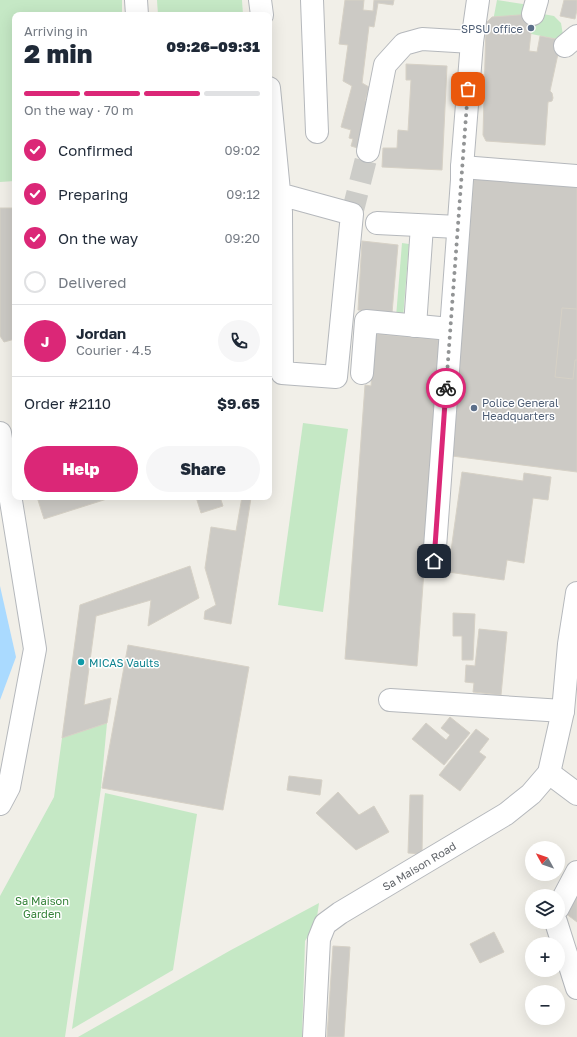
<!DOCTYPE html>
<html lang="en">
<head>
<meta charset="utf-8">
<style>
  :root { --surface:#fff; --page:#f6f6f7; --text:#1f2937; --muted:#747a83; --line:#e0e1e3; --accent:#db2777 }
  body { margin:0; font-family:"Golos Text",sans-serif; background:var(--page); color:var(--text); height:100vh; display:flex; flex-direction:column; font-size:15px; white-space:nowrap }
  * { box-sizing:border-box; margin:0 }
  p { font-size:13px; color:var(--muted) }
  .icon { flex:none; width:22px; height:22px; fill:none; stroke:currentColor; stroke-width:2; stroke-linecap:round; stroke-linejoin:round }
  .map { position:relative; flex:1; overflow:hidden }
  .drawer { position:absolute; left:12px; top:12px; width:260px; height:488px; display:flex; flex-direction:column; background:var(--surface); border-radius:8px; box-shadow:0 4px 16px #0002 }
  .drawer>* { flex:none }
  .needle { width:26px; rotate:310deg }
  .fabs { position:absolute; left:525px; top:841px; display:grid; gap:8px }
  .fabs a { display:grid; place-items:center; width:40px; height:40px; border-radius:50%; background:var(--surface); box-shadow:0 4px 16px #0002; font-size:20px }
  .pin { position:absolute; display:grid; place-items:center; width:34px; height:34px; color:#fff; margin:-17px; border-radius:8px; box-shadow:0 2px 6px #0006 }
  .courier { position:absolute; display:grid; place-items:center; width:40px; height:40px; margin:-20px; border:3px solid #db2777; border-radius:50%; background:#fff; color:#222; box-shadow:0 1px 5px #0007 }
  .overview em { font-style:normal; font-weight:800 }
  .overview div { display:flex; flex-direction:column-reverse }
  .overview { display:flex; align-items:center; justify-content:space-between; height:68px; padding:0 12px }
  h1 { font-size:26px; font-weight:800; line-height:30px }
  .bar { display:grid; grid-template-columns:repeat(4,1fr); gap:6px 4px; align-content:center; height:48px; padding:0 12px }
  .bar i { height:5px; border-radius:3px; background:var(--line) }
  .bar .selected { background:var(--accent) }
  .bar p { grid-column:span 4 }
  .line { display:flex; align-items:center; gap:10px; padding:0 12px; border-top:1px solid var(--line) }
  .line div { flex:1 }
  .round { display:grid; place-items:center; flex:none; width:42px; height:42px; border-radius:21px; background:var(--page) }
  ol { padding:0 12px; list-style:none }
  li { display:flex; align-items:center; gap:12px; height:44px }
  li p { margin-inline-start:auto }
  li .icon { padding:4px; border-radius:50%; background:var(--accent); color:#fff; stroke-width:4 }
  li:last-child { color:var(--muted) }
  li i { width:22px; height:22px; border:2px solid var(--line); border-radius:50% }
  .primary-button { display:flex; gap:8px; margin-top:auto; padding:8px 12px }
  .primary-button a { flex:1; height:46px; border-radius:24px; background:var(--accent); color:#fff; font-size:16px; font-weight:800; line-height:46px; text-align:center }
  .primary-button a+a { background:var(--page); color:var(--text) }
  .map>svg:first-child { display:block }
</style>
</head>
<body>
<div class="map">
<svg width="577" height="1037" viewBox="0 0 577 1037">
  <rect width="100%" height="100%" fill="#f1efe8"/>
  <g fill="#c5e8c5">
    <polygon points="0,0 122,0 122,15 15,15 15,181 0,182"/>
    <polygon points="157,0 242,0 243,15 158,15"/>
    <polygon points="497,0 536,6 543,14 554,16 561,23 563,35 561,40 492,26"/>
    <polygon points="402,243 409,244 403,318 396,317"/>
    <polygon points="303,423 348,429 323,612 278,605"/>
    <polygon points="107,723 101,788 65,1037 0,1037 0,896 54,797 62,738"/>
    <polygon points="105,793 197,814 173,970 72,1029"/>
    <polygon points="319,903 316,924 305,941 302,1037 78,1037 231,950"/>
  </g>
  <polygon fill="#aadaff" points="0,586 16,657 0,700"/>
  <g fill="#cccac5" stroke="#d6d1c6">
    <polygon points="345,0 364,0 363,10 373,11 374,0 394,0 393,5 378,3 374,27 369,26 362,83 369,87 365,101 374,103 361,149 351,146 353,139 349,138 351,130 341,127 352,86 343,81 348,45 339,44"/>
    <polygon points="564,0 577,0 577,10 575,19 560,16"/>
    <polygon points="533,14 529,51 537,52 540,36 561,40 550,91 552,93 553,98 552,101 548,102 545,145 486,141 483,135 486,23 492,17"/>
    <polygon points="406,64 447,66 442,170 382,167 383,148 397,148 398,130 408,131 411,80 406,80"/>
    <polygon points="474,176 577,184 577,472 452,456"/>
    <polygon points="0,208 15,208 15,339 4,342 0,336"/>
    <polygon points="362,241 398,245 392,313 358,310"/>
    <polygon points="562,308 577,309 577,360 575,360 573,379 555,377"/>
    <polygon points="375,334 441,340 417,666 345,659 365,385 371,386"/>
    <polygon points="462,472 523,481 524,473 551,477 548,500 533,498 524,563 507,560 504,580 448,572"/>
    <polygon points="37,497 110,497 110,498 44,519"/>
    <polygon points="196,497 220,497 223,506 201,513"/>
    <polygon points="242,497 251,498 231,624 204,619 205,611 216,605 205,568 211,527 236,531"/>
    <polygon points="190,566 199,598 148,626 151,600 96,616 84,705 111,698 107,723 62,738 80,605"/>
    <polygon points="453,613 475,614 473,660 462,660 462,636 453,636"/>
    <polygon points="479,629 507,632 501,695 473,692 474,683 465,682 466,665 475,666"/>
    <polygon points="128,645 249,667 223,810 102,788"/>
    <polygon points="450,717 470,733 444,765 412,739 426,723 446,740 450,735 441,728"/>
    <polygon points="476,729 489,739 479,752 486,757 460,791 439,775"/>
    <polygon points="289,776 322,780 320,795 287,790"/>
    <polygon points="338,792 359,815 374,806 389,832 356,850 316,813"/>
    <polygon points="410,795 423,795 422,854 408,853"/>
    <polygon points="577,887 577,922 565,913"/>
    <polygon points="494,932 504,952 480,963 470,944"/>
    <polygon points="333,946 350,947 344,1037 327,1037"/>
  </g>
  <g fill="none" stroke-linecap="round" stroke-linejoin="round">
    <polyline stroke="#ccccc8" stroke-width="22" stroke-dasharray="22 11" stroke-linecap="butt" points="352,214 368,151"/>
    <g stroke="#b5b8bc" stroke-width="24">
      <g id="minor">
        <polyline points="136,0 137,15"/>
        <polyline points="260,0 262,15"/>
        <polyline points="312,0 317,132"/>
        <polyline points="533,14 537,0"/>
        <polyline points="565,46 577,36"/>
        <polyline points="269,88 281,212 282,373 336,377 352,214 279,194 269,195"/>
        <polyline points="368,151 385,65 404,44 422,39 472,42"/>
        <polyline points="462,167 577,176"/>
        <polyline points="377,223 458,227"/>
        <polyline points="415,326 422,226"/>
        <polyline points="362,373 366,321 450,329"/>
        <polyline points="0,433 35,649 9,787 0,804"/>
        <polyline points="434,561 462,180 462,167 472,42 478,0"/>
        <polyline points="390,700 563,711"/>
        <polyline points="549,773 577,794"/>
        <polyline points="558,908 577,872"/>
        <polyline points="556,922 577,988"/>
        <polyline points="314,1037 319,939 325,924 340,913 506,814 531,794 549,773 563,711 569,644 577,593"/>
      </g>
    </g>
    <use href="#minor" stroke="#fff" stroke-width="22"/>
  </g>
  <g fill="none" stroke-linecap="round" stroke-linejoin="round">
    <polyline stroke="#929495" stroke-width="4" stroke-dasharray="0 7.2" points="446,388 468,89"/>
    <polyline stroke="#db2777" stroke-width="5" points="434,561 446,388"/>
  </g>
  <g fill="#5c6f8a" stroke="#fff" stroke-width="1.5">
    <circle cx="531" cy="28" r="4"/>
    <circle cx="474" cy="408" r="4"/>
  </g>
  <circle fill="#0f9aa8" stroke="#fff" stroke-width="1.5" cx="81" cy="662" r="4"/>
  <g text-anchor="middle" dominant-baseline="central" stroke-width="3" stroke-linejoin="round" paint-order="stroke">
    <g font-size="11" fill="#4e5e75" stroke="#fff" text-anchor="end">
      <text x="523" y="28">SPSU office</text>
      <text x="482" y="402" text-anchor="start">Police General<tspan x="482" dy="13">Headquarters</tspan></text>
    </g>
    <g font-size="11" fill="#0d838f" stroke="#fff" text-anchor="start">
      <text x="89" y="662">MICAS Vaults</text>
    </g>
    <g font-size="11" fill="#5f6368" stroke="#fff">
      <text transform="translate(419 866) rotate(-31)">Sa Maison Road</text>
    </g>
    <g font-size="11" fill="#348238" stroke="#fff">
      <text x="42" y="900">Sa Maison<tspan x="42" dy="13">Garden</tspan></text>
    </g>
  </g>
</svg>
<div class="fabs">
<a><svg class="needle" viewBox="-14 -14 28 28"><path d="M0-13l5 13h-10z" fill="#e53935"/><path d="M0 13l5-13h-10z" fill="#747a83"/></svg></a>
<a><svg class="icon" aria-label="layers" viewBox="0 0 24 24"><path d="M12 4l9 5-9 5-9-5zM3 14l9 5 9-5"/></svg></a>
<a>+</a>
<a>−</a>
</div>
<div class="pin" style="left:468px;top:89px;background:#ea580c"><svg class="icon" aria-label="bag" viewBox="0 0 24 24"><path d="M5 8h14l-1 12H6zM9 8a3 3 0 0 1 6 0"/></svg></div>
<div class="pin" style="left:434px;top:561px;background:#1f2937"><svg class="icon" aria-label="home" viewBox="0 0 24 24"><path d="M3 11l9-7 9 7M6 9v11h12V9"/></svg></div>
<div class="courier" style="left:446px;top:388px"><svg class="icon" aria-label="bike" viewBox="0 0 24 24"><circle cx="6" cy="16" r="4"/><circle cx="18" cy="16" r="4"/><path d="M6 16l4-8h5l3 8M10 8l3 8H6M13 5h3"/></svg></div>
<section class="drawer">
<div class="overview"><div><h1>2 min</h1><p>Arriving in</p></div><em>09:26–09:31</em></div>
<div class="bar"><i class="selected"></i><i class="selected"></i><i class="selected"></i><i></i><p>On the way · 70 m</p></div>
<ol>
<li><svg class="icon" aria-label="check" viewBox="0 0 24 24"><path d="M5 12l5 5 9-10"/></svg>Confirmed<p>09:02</p></li>
<li><svg class="icon" aria-label="check" viewBox="0 0 24 24"><path d="M5 12l5 5 9-10"/></svg>Preparing<p>09:12</p></li>
<li><svg class="icon" aria-label="check" viewBox="0 0 24 24"><path d="M5 12l5 5 9-10"/></svg>On the way<p>09:20</p></li>
<li><i></i>Delivered</li>
</ol>
<div class="line" style="height:72px"><b class="round" style="background:var(--accent);color:#fff">J</b><div><b>Jordan</b><p>Courier · 4.5</p></div><a class="round"><svg class="icon" aria-label="phone" viewBox="0 0 24 24"><path d="M5 4h4l2 5-3 2q2 4 5 5l2-3 5 2v4C11 20 4 13 5 4z"/></svg></a></div>
<div class="line" style="height:52px"><div>Order #2110</div><b>$9.65</b></div>
<div class="primary-button"><a>Help</a><a>Share</a></div>
</section>
</div>
</body>
</html>
